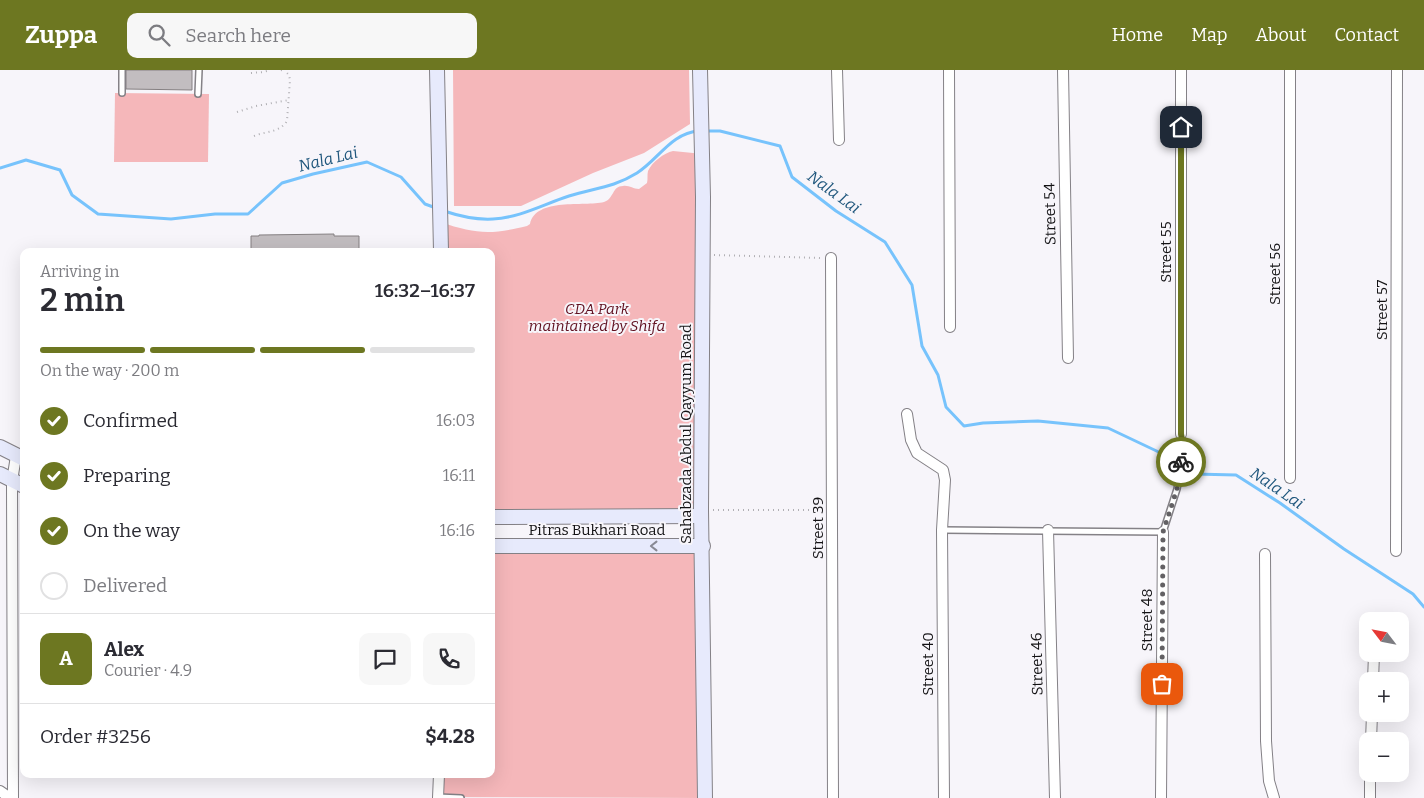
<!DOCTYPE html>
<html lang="en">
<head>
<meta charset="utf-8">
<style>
  :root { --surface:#fff; --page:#f7f7f7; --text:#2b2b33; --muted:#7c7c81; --line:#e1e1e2; --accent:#6d7721 }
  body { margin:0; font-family:Bitter,serif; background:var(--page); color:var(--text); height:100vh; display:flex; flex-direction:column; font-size:19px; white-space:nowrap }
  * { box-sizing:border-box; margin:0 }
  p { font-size:16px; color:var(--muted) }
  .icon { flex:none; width:28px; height:28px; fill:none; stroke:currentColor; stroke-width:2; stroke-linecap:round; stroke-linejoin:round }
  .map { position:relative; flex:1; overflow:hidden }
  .side { position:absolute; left:20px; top:178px; width:475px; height:530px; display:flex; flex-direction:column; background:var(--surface); border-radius:10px; box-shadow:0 5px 20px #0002 }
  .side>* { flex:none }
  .needle { width:32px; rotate:302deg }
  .fabs { position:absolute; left:1359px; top:542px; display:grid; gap:10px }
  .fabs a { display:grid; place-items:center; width:50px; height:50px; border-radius:10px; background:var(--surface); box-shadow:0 5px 20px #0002; font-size:25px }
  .pin { position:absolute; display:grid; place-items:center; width:42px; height:42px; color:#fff; margin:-21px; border-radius:10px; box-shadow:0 2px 8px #0006 }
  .courier { position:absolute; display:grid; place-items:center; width:50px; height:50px; margin:-25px; border:4px solid #6d7721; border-radius:50%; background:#fff; color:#222; box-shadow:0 1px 6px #0007 }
  .overview em { font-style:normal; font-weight:600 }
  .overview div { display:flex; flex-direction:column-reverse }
  .overview { display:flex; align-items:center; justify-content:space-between; height:85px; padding:0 20px }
  h1 { font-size:32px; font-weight:600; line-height:38px }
  .bar { display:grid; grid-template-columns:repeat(4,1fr); gap:8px 5px; align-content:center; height:60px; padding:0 20px }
  .bar i { height:6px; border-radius:4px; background:var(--line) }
  .bar .on { background:var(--accent) }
  .bar p { grid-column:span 4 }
  .line { display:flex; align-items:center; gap:12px; padding:0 20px; border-top:1px solid var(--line) }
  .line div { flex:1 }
  .round { display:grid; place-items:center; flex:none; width:52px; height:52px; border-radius:10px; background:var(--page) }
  ol { padding:0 20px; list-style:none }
  li { display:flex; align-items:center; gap:15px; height:55px }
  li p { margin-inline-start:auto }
  li .icon { padding:5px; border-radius:50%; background:var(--accent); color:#fff; stroke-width:4 }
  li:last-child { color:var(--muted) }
  li i { width:28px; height:28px; border:2px solid var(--line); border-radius:50% }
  header { display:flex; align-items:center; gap:30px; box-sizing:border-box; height:70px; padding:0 25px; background:var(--accent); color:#fff }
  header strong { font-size:24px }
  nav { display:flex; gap:28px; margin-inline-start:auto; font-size:18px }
  .search { width:350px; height:45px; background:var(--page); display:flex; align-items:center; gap:12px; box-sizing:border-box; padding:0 18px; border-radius:10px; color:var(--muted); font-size:19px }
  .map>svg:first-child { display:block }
</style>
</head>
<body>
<header>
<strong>Zuppa</strong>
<div class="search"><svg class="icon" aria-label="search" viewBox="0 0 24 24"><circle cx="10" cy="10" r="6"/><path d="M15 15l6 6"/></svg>Search here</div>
<nav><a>Home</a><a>Map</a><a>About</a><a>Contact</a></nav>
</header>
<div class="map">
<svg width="1424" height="728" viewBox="0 0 1424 728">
  <rect width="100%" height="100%" fill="#f7f5fa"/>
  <g fill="#f5b7ba">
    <polygon points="453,0 689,0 690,54 644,83 593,103 521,136 454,136"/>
    <polygon points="115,23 209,24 208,92 114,92"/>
    <path d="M673 81 703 84 701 446 491 447V181H441L440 152C476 164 490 165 527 156L530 154C536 127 584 137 604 132 614 129 612 116 623 116 629 115 633 119 639 119L647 113C648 109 647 105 648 101 652 92 664 83 673 81Z"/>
    <polygon points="491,476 703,476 705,728 438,727 439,704 491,704"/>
  </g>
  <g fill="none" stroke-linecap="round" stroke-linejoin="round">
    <g stroke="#77c3fc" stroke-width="3">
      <polyline points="705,61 720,61 780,76 792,107 836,141 885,172 912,215 922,276 938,305 946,337 964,356 983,353 1038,351 1108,358 1165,385 1194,404 1236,405 1280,433 1344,479 1413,524 1424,537"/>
      <polyline points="0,98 26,90 60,100 72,125 98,144 171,149 215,144 248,144 282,113 313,104 367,92 401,107 425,134 436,138"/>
      <path d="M444 141C459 146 477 150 493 149 519 148 544 134 569 126 594 118 613 118 637 103 659 89 671 63 699 61"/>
    </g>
  </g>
  <g fill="#c2bdc0" stroke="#858082">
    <polygon points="126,0 192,0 192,20 126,19"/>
    <polygon points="334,164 334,166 359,166 359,181 251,181 251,166 259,166 259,165"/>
  </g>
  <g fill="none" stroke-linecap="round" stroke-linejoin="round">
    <g stroke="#848186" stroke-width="8">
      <g id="lane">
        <polyline points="122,23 122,0"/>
        <polyline points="198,24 199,0"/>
        <polyline points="943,460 1163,462 1177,419 1184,380 1181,364"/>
        <polyline points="438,727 461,728"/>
      </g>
    </g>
    <g stroke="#848186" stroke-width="12">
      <g id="street">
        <polyline points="837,0 839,70"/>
        <polyline points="949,0 950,257"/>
        <polyline points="1063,0 1068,288"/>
        <polyline points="1181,0 1181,364"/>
        <polyline points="831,188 833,728"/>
        <polyline points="907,344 911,370 917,383 943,400 945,410 942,460 944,728"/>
        <polyline points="1290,408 1290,0"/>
        <polyline points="1048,460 1055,728"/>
        <polyline points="1396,481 1397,0"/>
        <polyline points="1265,484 1266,671 1269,711 1274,728"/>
        <polyline points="1373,611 1374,584"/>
        <polyline points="1371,671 1372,644"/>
        <polyline points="0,721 10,728"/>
        <polyline points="13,728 12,411 16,386"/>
        <polyline points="438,728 439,704"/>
        <polyline points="1161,728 1163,462"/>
        <polyline points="1370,728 1370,704"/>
      </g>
    </g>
    <g stroke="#848186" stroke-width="16">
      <g id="secondary">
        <polyline points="437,0 441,181"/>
        <polyline points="700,0 703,127 701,440 705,728"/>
        <polyline points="0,377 24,389"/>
        <polyline points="0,404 24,416"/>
        <polyline points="491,447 701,446"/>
        <polyline points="491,476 703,476"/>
      </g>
    </g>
    <g stroke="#b1b0b4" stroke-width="2" stroke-dasharray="1 4" stroke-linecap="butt">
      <polyline points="281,0 285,1 285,0"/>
      <polyline points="251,3 264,2 270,0"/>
      <polyline points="237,42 256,36 289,30"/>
      <path d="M254 66C266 61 279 63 287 51L290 10 289 5 285 1"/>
      <polyline points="714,185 822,188"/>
      <polyline points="713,440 821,440"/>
    </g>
    <use href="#lane" stroke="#fff" stroke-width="5"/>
    <use href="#street" stroke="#fff" stroke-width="10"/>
    <use href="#secondary" stroke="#e7eafc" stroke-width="14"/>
  </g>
  <defs><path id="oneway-chevron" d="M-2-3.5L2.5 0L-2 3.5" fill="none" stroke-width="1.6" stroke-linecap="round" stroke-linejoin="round" transform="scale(1.25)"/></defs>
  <use stroke="#888994" href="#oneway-chevron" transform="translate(654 476) rotate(180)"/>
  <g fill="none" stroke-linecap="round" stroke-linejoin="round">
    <polyline stroke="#636164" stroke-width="5" stroke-dasharray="0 9" points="1162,614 1163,462 1177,419 1181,392"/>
    <polyline stroke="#6d7721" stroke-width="6" points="1181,57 1181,364 1184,380 1181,392"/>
  </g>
  <g text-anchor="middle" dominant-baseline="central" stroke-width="4" stroke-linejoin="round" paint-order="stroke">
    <g font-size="15" fill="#131214" stroke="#f7f5fa">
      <text transform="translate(1050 144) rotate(-91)">Street 54</text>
      <text transform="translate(1166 182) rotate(-90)">Street 55</text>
      <text transform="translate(1275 204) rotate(-90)">Street 56</text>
      <text transform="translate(1382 240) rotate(-90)">Street 57</text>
      <text transform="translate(686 364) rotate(-90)">Sahabzada Abdul Qayyum Road</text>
      <text transform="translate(818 458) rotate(-90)">Street 39</text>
      <text x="597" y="460">Pitras Bukhari Road</text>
      <text transform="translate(1147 550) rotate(-90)">Street 48</text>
      <text transform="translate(928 594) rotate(-90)">Street 40</text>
      <text transform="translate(1037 594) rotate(-91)">Street 46</text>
    </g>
    <g font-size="15" font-style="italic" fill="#600f1f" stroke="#f7f5fa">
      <text x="597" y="239">CDA Park<tspan x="597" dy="17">maintained by Shifa</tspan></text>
    </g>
    <g font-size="16" font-style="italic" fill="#20577d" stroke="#f7f5fa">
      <text transform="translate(328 89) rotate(-14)">Nala Lai</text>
      <text transform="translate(834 122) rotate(36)">Nala Lai</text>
      <text transform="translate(1277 418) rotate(34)">Nala Lai</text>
    </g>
  </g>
</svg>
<div class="fabs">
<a><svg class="needle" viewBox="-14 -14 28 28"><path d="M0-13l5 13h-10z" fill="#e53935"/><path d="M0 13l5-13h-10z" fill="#7c7c81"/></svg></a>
<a>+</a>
<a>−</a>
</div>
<div class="pin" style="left:1162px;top:614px;background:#ea580c"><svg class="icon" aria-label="bag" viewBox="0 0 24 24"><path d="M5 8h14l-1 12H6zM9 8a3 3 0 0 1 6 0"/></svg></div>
<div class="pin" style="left:1181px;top:57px;background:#1f2937"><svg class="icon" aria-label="home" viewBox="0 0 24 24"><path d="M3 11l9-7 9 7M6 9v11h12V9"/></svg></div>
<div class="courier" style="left:1181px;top:392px"><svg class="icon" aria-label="bike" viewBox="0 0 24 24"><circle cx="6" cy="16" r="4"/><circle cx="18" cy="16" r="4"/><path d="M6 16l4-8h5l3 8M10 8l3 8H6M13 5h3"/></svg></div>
<section class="side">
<div class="overview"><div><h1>2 min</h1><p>Arriving in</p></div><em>16:32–16:37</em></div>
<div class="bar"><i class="on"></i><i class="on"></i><i class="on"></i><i></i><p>On the way · 200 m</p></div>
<ol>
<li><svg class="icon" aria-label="check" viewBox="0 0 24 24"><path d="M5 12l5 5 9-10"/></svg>Confirmed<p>16:03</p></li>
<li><svg class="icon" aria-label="check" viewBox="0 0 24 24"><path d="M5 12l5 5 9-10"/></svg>Preparing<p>16:11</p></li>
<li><svg class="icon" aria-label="check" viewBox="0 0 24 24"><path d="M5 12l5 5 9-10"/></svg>On the way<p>16:16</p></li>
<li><i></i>Delivered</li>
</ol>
<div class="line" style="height:90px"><b class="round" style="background:var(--accent);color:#fff">A</b><div><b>Alex</b><p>Courier · 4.9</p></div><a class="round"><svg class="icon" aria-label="chat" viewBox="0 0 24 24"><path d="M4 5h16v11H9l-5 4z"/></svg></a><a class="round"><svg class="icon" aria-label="phone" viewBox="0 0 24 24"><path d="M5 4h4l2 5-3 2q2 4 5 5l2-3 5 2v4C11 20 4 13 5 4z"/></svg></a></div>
<div class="line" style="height:65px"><div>Order #3256</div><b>$4.28</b></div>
</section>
</div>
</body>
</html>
